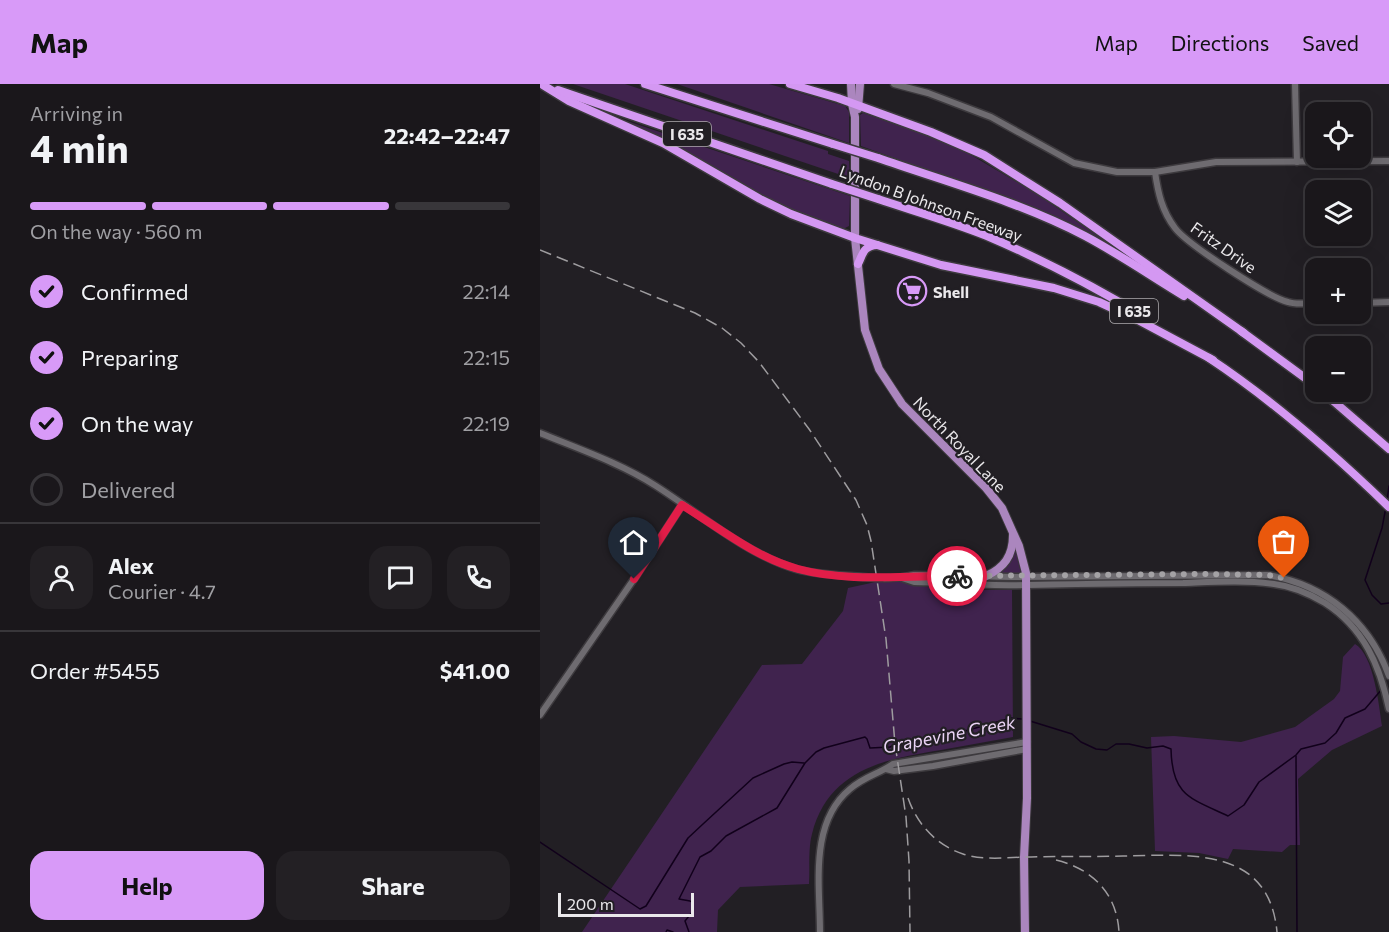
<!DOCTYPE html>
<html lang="en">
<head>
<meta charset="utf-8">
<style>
  :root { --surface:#1a171b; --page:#232024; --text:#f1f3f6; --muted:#9f9fa3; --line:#38363a; --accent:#d89af8 }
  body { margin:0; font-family:Commissioner,sans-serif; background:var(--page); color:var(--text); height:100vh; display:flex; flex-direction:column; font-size:22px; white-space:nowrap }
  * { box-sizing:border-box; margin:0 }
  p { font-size:20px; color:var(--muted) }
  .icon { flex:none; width:33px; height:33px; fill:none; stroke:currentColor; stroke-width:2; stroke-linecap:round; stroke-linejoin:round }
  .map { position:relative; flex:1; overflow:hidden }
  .panel { display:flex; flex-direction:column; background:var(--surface); width:540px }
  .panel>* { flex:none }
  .fabs { position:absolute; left:765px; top:18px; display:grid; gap:12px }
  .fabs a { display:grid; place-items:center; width:66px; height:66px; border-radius:12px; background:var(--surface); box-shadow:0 6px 24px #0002,0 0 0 2px var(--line); font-size:30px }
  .scale { position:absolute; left:18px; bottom:15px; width:136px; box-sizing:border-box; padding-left:6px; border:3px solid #eae8eb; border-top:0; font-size:16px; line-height:21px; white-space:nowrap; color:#eae8eb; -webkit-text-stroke:4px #221f24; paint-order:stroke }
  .pin { position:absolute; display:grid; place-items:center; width:51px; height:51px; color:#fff; margin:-62px -26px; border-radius:50% 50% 50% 0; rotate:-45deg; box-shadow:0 0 6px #0007 }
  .pin .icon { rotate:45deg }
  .courier { position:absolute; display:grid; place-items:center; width:60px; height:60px; margin:-30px; border:4px solid #e11d48; border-radius:50%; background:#fff; color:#222; box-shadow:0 2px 8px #0007 }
  .head em { font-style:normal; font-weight:700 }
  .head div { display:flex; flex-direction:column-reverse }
  .head { display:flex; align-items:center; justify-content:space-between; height:102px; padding:0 30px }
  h1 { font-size:39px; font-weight:700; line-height:45px }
  .bar { display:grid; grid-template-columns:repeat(4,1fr); gap:9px 6px; align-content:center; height:72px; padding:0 30px }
  .bar i { height:8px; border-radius:4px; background:var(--line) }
  .bar .active { background:var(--accent) }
  .bar p { grid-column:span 4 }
  .line { display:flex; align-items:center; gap:15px; padding:0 30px; border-top:2px solid var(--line) }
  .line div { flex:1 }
  .round { display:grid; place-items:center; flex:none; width:63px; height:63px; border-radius:18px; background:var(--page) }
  ol { padding:0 30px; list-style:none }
  li { display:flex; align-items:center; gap:18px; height:66px }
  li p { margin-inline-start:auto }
  li .icon { padding:6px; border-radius:50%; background:var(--accent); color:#111; stroke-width:4 }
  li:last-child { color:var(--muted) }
  li i { width:33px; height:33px; border:3px solid var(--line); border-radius:50% }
  .cta { display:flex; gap:12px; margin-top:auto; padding:12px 30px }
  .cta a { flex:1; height:69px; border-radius:18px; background:var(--accent); color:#111; font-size:24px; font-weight:700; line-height:69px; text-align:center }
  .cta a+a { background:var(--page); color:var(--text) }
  header { display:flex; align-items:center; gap:36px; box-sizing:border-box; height:84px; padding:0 30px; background:var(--accent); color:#111 }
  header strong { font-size:28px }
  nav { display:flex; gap:33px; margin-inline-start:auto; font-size:21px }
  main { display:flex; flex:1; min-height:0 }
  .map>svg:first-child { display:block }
</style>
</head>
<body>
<header>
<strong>Map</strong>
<nav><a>Map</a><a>Directions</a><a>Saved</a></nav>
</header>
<main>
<section class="panel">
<div class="head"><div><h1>4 min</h1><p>Arriving in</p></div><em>22:42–22:47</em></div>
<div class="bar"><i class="active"></i><i class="active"></i><i class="active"></i><i></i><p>On the way · 560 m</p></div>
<ol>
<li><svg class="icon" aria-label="check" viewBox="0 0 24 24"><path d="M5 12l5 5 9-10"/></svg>Confirmed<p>22:14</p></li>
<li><svg class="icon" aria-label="check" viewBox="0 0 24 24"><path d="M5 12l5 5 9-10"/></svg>Preparing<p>22:15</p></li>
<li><svg class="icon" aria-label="check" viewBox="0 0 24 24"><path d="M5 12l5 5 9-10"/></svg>On the way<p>22:19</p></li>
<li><i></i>Delivered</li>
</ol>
<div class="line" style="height:108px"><a class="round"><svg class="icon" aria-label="person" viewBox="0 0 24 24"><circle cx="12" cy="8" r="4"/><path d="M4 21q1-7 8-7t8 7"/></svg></a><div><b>Alex</b><p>Courier · 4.7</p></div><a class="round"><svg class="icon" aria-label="chat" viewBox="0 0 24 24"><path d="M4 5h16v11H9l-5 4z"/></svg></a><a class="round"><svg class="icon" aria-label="phone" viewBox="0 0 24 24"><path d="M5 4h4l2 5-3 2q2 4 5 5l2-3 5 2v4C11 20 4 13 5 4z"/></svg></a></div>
<div class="line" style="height:78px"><div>Order #5455</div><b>$41.00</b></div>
<div class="cta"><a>Help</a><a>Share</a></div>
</section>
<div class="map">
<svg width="849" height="848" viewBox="0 0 849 848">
  <rect width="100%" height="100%" fill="#221f24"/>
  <g fill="#40234e">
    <polygon points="33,0 85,0 288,67 288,70 309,77 310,94"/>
    <polygon points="137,0 229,0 305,22 309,28 309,59"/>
    <polygon points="323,29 414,61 497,110 565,157 482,120 321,62 320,31"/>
    <polygon points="84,36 310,112 309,142 303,145 256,130 83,38"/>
    <polygon points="475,461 481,490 458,490"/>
    <path d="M354 494 412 506H472L473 653C449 657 425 662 401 666 344 675 288 686 272 750 268 765 270 784 269 800L200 803 178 826 177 848H42L222 581 262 580 303 527 308 504Z"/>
    <path d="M815 560C834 571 839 622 842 642L792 666 758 695 760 761H750L742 768 693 765 688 775 659 769 615 767 611 653 634 652 701 658 755 643 794 615 800 607 803 573Z"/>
  </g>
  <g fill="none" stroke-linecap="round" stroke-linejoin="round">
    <g stroke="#11001b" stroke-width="1.5">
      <polyline points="847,416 849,402"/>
      <polyline points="846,423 842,444 825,496 832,511 841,520 849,519"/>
      <path d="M490 637 532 650 541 658 556 665 567 666 576 660H589L607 664 623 662 631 665C632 712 650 714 688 732L704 721 719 698 756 671 761 665 785 659 796 649 805 634 825 625 842 605"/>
      <polyline points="756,672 757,848"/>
      <polyline points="0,758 100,825 106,822 148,754 163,740 213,694 244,680 252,678 264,679"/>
      <polyline points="126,848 127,846 133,848"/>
      <polyline points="149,848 145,837 153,827 153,819 150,817 139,815 160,773 171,767 186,752 237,724 265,679 276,668 284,664 325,653 327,655 330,664 350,663 361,658 386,657 400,649 418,649 471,634 482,635"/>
    </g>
    <g stroke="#3d3a3e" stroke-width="9">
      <g id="minor">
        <polyline points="354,0 388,9 451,33 534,79 577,88 615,88 676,78 849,77"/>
        <polyline points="755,0 757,78"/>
        <path d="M615 88C618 109 622 127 635 144 647 160 728 213 748 218 756 221 766 219 776 219"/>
        <polyline points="820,219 849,218"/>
        <path d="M0 349C39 365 80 379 116 402 160 430 206 470 256 485 274 490 293 491 310 492 331 494 354 496 374 491L473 493 728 491C786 501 829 537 849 592"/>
        <path d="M362 494 374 498C412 499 450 502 488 501 539 500 591 499 643 499 673 498 704 496 734 500 751 502 770 510 785 519 824 544 840 582 849 625"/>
        <polyline points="0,631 94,495 142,421"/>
        <polyline points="346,685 354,687 393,682 487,665"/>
        <path d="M280 848C280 801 269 739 310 705 325 692 339 690 353 680L487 658"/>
      </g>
    </g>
    <g stroke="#3d3a3e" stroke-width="10">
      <g id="major">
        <polyline points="311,0 312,20 315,33 315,154 325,246 339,285 362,320 446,404 462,424 479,462 486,489 487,714 484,773 485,848"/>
        <polyline points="318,25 320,0"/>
        <path d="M446 492C464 484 473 472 473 451"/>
      </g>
    </g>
    <g stroke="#3d3a3e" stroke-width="11">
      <g id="highway">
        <polyline points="105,0 293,60"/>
        <polyline points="250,0 298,14 391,48 444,71 520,119 704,249"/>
        <polyline points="3,1 29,17 123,59 220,115 251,130 315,154 401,181 514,204 559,218 598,236 673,276"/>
        <polyline points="18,6 292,100"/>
        <path d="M338 74C407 98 480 118 545 152 579 170 611 192 644 212"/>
        <path d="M338 115C374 127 412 138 447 152 503 176 557 204 608 235"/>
        <path d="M318 180C323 170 323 162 337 161"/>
        <polyline points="701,247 776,302"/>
        <path d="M669 274C734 317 793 369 849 423"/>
        <polyline points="783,308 849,365"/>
      </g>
    </g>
    <use href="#minor" stroke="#6e6b70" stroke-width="6"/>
    <use href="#major" stroke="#ab86be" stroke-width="8"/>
    <use href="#highway" stroke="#d498f2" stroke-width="8"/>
    <g stroke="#9e9c9f" stroke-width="1.5" stroke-dasharray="12 6" stroke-linecap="butt">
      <polyline points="0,166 155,229 182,244 201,259 219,278 269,345 316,416 327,441 331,457 346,555 355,660 366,733 369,777 370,848"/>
      <path d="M368 714C377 740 396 761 423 770 444 777 470 773 491 773 522 772 552 773 583 772 647 771 729 761 737 848"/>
      <path d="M516 776C553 785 577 810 579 848"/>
    </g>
    <g stroke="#3d3a3e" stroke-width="11" stroke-linecap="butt">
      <g id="highway-bridge">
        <polyline points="293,60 338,74"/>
        <polyline points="292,100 338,115"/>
      </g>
    </g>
    <use href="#highway-bridge" stroke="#d498f2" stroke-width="8"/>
  </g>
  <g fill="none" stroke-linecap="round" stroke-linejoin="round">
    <polyline stroke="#a4a2a5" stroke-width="6" stroke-dasharray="0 10.8" points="417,492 668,490 728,491 744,494"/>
    <path stroke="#e11d48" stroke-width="8" d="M94 495 142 421C178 443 216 474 258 485 310 499 364 491 417 492"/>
  </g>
  <defs>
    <g id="supermarket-ring" transform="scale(1.5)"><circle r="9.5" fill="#221f24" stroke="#d89af8" stroke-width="1.5"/><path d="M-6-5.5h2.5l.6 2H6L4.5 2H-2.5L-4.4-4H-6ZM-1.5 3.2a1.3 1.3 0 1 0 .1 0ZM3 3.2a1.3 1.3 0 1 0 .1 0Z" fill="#d89af8"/></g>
  </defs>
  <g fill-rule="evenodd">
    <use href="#supermarket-ring" x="372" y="207"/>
  </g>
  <g text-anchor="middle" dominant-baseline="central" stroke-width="4.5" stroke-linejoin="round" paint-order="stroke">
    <g fill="#221f24" stroke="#aeacaf" stroke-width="1.5">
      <rect x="123" y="38" width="48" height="24" rx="4.5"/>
      <rect x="570" y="215" width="48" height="24" rx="4.5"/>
    </g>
    <g font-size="15" font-weight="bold" fill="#eae8eb">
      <text x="147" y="50">I 635</text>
      <text x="594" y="227">I 635</text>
    </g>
    <g font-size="16" fill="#eae8eb" stroke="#221f24">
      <text transform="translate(391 119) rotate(20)">Lyndon B Johnson Freeway</text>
      <text transform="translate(684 163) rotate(35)">Fritz Drive</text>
      <text transform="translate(420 360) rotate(46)">North Royal Lane</text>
    </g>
    <g font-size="16" font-weight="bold" fill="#eae8eb" stroke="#221f24" text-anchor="start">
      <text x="393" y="207">Shell</text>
    </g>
    <g font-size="18" font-style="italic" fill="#ead4f5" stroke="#221f24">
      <text transform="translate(409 650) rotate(-11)">Grapevine Creek</text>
    </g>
  </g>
</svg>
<div class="fabs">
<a><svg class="icon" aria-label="locate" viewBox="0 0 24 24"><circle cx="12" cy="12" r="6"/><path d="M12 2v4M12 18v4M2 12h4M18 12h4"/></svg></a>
<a><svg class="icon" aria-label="layers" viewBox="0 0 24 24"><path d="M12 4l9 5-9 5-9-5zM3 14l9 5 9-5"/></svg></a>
<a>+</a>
<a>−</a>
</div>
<div class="scale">200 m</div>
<div class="pin" style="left:744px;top:494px;background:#ea580c"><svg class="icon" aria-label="bag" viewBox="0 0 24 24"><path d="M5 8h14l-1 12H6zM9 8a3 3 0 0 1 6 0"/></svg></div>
<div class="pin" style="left:94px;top:495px;background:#1f2937"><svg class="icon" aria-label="home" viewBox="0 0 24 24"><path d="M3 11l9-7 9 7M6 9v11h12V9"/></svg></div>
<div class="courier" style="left:417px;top:492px"><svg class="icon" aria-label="bike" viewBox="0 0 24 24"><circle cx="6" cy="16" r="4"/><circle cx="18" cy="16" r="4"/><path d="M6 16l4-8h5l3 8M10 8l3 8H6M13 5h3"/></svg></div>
</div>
</main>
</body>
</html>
